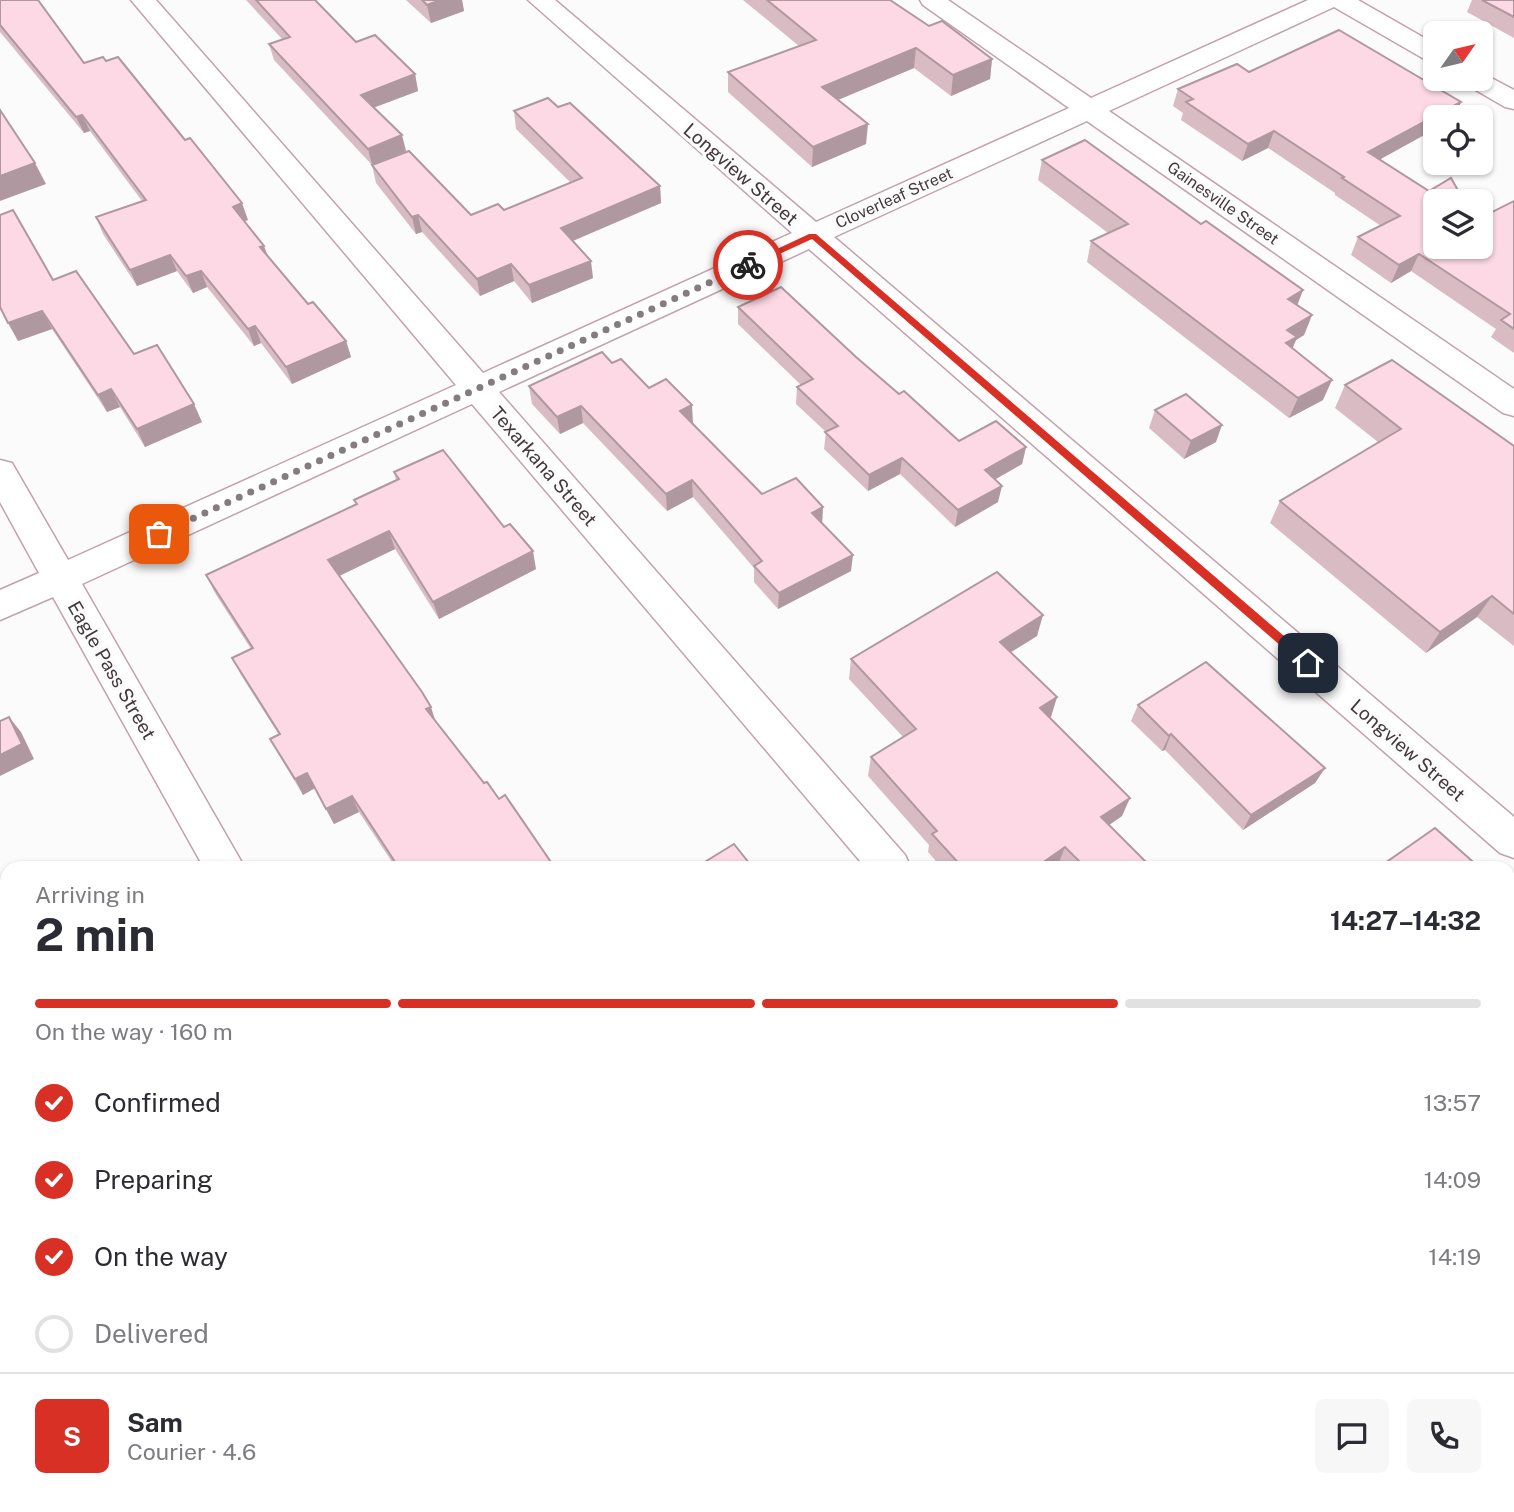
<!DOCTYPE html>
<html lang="en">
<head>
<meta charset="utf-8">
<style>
  :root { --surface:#fff; --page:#f7f7f7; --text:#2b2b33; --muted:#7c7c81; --line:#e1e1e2; --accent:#d93025 }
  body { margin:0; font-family:"Public Sans",sans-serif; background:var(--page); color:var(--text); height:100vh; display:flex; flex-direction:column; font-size:26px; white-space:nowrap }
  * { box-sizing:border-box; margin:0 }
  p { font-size:23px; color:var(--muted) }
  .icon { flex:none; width:38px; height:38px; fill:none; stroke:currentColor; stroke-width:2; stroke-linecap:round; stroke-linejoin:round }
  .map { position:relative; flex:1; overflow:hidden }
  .drawer { position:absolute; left:0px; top:861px; width:1516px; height:651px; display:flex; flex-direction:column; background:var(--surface); border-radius:21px 21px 0 0; box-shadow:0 2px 5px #0004 }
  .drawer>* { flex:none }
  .needle { width:46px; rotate:56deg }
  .fabs { position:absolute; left:1423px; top:21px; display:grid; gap:14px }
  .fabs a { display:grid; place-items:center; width:70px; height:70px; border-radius:10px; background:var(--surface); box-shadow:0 2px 5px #0004; font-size:35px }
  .pin { position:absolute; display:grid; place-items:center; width:60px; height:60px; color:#fff; margin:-30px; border-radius:14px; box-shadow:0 4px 10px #0006 }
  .courier { position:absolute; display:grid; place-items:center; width:70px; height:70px; margin:-35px; border:5px solid #d93025; border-radius:50%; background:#fff; color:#222; box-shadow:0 2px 9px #0007 }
  .headline em { font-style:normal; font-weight:700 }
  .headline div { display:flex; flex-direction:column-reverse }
  .headline { display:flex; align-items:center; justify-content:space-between; height:119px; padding:0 35px }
  h1 { font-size:46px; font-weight:700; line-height:52px }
  .bar { display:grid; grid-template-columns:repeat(4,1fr); gap:10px 7px; align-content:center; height:84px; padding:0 35px }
  .bar i { height:9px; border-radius:5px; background:var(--line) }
  .bar .selected { background:var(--accent) }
  .bar p { grid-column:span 4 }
  .line { display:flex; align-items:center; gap:18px; padding:0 35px; border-top:2px solid var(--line) }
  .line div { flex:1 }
  .round { display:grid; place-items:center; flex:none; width:74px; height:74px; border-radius:10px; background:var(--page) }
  ol { padding:0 35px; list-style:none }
  li { display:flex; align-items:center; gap:21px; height:77px }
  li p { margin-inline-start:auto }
  li .icon { padding:7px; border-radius:50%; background:var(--accent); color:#fff; stroke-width:4 }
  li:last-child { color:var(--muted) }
  li i { width:38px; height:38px; border:4px solid var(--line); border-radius:50% }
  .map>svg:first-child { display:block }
</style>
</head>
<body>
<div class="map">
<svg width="1514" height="1512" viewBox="0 0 1514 1512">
  <rect width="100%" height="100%" fill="#fbfbfb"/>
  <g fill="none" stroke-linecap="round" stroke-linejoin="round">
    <g stroke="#c2a2ac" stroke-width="3">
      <g id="minor">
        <polygon points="131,0 156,0 483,373 792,233 528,0 555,0 816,222 1069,108 923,5 920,0 948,0 1091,98 1308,0 1358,0 1435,44 1435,63 1426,60 1334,7 1109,111 1514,389 1514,416 1503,413 1087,121 834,237 1514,817 1514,858 1500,853 809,249 499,392 905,855 911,868 866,868 472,404 82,584 245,868 204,868 53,597 0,620 0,590 39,573 0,502 0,460 12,463 68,560 456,385"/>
        <polygon points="1480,72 1514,90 1514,109 1505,107 1467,85 1463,79 1480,79"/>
        <polygon points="1514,1020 1514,1064 1508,1067 1508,1022"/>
        <polygon points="560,1505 613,1505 616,1512 563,1512"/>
        <polygon points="950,1505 1007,1505 1004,1512 947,1512"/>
        <polygon points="1413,1505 1468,1505 1471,1512 1416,1512"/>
      </g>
    </g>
    <use href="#minor" fill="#fff" fill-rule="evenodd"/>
  </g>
  <g fill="#d9bbc4">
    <polygon points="0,0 84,63 248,220 244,221 268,258 308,304 346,341 351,357 292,384 261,343 254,346 207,287 193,293 177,271 137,286 103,234 96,217 142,201 90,131 84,133 0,32"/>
    <polygon points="246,0 315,0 356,42 415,74 418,91 374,107 406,151 372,165 274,60 269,44 283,40"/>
    <polygon points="406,0 462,0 464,11 431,23"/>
    <polygon points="743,0 890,0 929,26 992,59 990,79 951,96 914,68 838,100 866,144 812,167 728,92 728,72 799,46"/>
    <polygon points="1472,0 1514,0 1514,38 1467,12"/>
    <polygon points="1249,72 1461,102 1454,117 1435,117 1435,129 1380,159 1435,247 1514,201 1514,353 1491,337 1496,329 1411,271 1391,283 1351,255 1358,237 1381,226 1335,195 1335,193 1268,148 1242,161 1181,120 1183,113 1173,106 1178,89"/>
    <polygon points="558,107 660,186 661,203 573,241 593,278 532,303 514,281 480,296 422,232 416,234 376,183 372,165 471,215 504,210 571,183 516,129 514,111"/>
    <polygon points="1042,160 1201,224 1303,290 1297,305 1312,315 1304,335 1296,340 1292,348 1323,400 1289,418 1087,262 1091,241 1108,233 1038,180"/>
    <polygon points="53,280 134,354 202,422 145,447 120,407 107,412 52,329 18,341"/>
    <polygon points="738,307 856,357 899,394 959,441 1026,447 1022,464 995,479 998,502 955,527 900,474 868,491 824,449 826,432 796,404 797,387 801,385 738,324"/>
    <polygon points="612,363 649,388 692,405 692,423 762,494 823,507 822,523 851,571 778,609 754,582 754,568 693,497 667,511 583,423 560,434 532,404 529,386"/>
    <polygon points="1345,385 1514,446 1514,646 1477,617 1426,653 1270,523 1280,501 1378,442 1335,408"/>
    <polygon points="1155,410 1216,442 1184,459 1149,428"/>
    <polygon points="394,472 536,569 439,619 395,549 339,576 436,721 484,783 499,799 555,868 396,868 359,812 334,824 315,788 303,795 279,755 270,739 279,735 241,675 232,658 251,649 215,593 206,575 356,505 354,500 396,480"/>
    <polygon points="1037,636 1011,652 1057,697 1050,718 1122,816 1109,825 1152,868 1061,868 1058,865 1053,868 942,868 928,852 929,845 868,776 871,757 903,737 849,679 851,659"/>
    <polygon points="1138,705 1325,768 1315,783 1243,830 1165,750 1162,751 1131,721"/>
    <polygon points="1508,1263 1514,1268 1514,1407 1508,1401"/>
    <polygon points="1514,1433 1514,1496 1508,1490 1508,1439"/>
    <polygon points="1149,1505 1297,1505 1289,1512 1149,1512 1146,1508"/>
  </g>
  <g fill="#b098a0">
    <polygon points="440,0 462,0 464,11 431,23 427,5"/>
    <polygon points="916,48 914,68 821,107 822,87"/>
    <polygon points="992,59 990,79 951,96 953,75"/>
    <polygon points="415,74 418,91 365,111 361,95"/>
    <polygon points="1461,102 1454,117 1435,117 1435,129 1361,170 1368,152"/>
    <polygon points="82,115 90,131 84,133 76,117"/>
    <polygon points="868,124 866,144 812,167 813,147"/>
    <polygon points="1274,131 1268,148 1242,161 1248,144"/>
    <polygon points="402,135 406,151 372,165 368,149"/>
    <polygon points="35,163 46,184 0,201 0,176"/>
    <polygon points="660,186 661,203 563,245 561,228"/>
    <polygon points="242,203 248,220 239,223 233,207"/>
    <polygon points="418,215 422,232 416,234 412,217"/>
    <polygon points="264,246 270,262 260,247"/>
    <polygon points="1419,254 1411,271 1391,283 1399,265"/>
    <polygon points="170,255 177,271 137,286 130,270"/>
    <polygon points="591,261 593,278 532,303 529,285"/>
    <polygon points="511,264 514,281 480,296 477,279"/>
    <polygon points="201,271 207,287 193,293 186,276"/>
    <polygon points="1303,290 1295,311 1288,299"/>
    <polygon points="42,311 52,329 18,341 8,323"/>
    <polygon points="1312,315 1304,335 1296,340 1289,357 1278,363 1287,330"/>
    <polygon points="255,326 261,343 254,346 248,329"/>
    <polygon points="346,341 351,357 292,384 286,367"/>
    <polygon points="1332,380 1323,400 1289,418 1298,398"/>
    <polygon points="111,389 120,407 107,412 98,395"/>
    <polygon points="194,404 202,422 145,447 137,429"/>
    <polygon points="692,405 693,423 681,429 680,411"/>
    <polygon points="581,406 583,423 560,434 557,417"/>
    <polygon points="1222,425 1216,442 1184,459 1191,441"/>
    <polygon points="1026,447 1022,464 982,487 985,470"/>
    <polygon points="902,458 900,474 868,491 869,475"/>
    <polygon points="692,480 693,497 667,511 666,494"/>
    <polygon points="1002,486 998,502 955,527 958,510"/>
    <polygon points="823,507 822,524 812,513"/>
    <polygon points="389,531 395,549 335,578 328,560"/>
    <polygon points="533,551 536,569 439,619 433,602"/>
    <polygon points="853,555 851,571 778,609 779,593"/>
    <polygon points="1492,596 1477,617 1426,653 1440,632"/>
    <polygon points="1043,615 1037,636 995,662 1000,642"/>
    <polygon points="1057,697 1051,717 1034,728 1040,708"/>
    <polygon points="431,707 436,723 426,709"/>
    <polygon points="9,717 21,732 34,759 0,776 0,755"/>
    <polygon points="1171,734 1165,750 1162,751 1169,736"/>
    <polygon points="1325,768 1315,783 1243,830 1251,815"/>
    <polygon points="307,773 315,788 303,795 295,779"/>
    <polygon points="352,796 359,812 334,824 326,809"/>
    <polygon points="1130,798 1122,816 1093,836 1101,817"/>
    <polygon points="1065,847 1058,865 1053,868 1035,868"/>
    <polygon points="7,1280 7,1298 0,1302 0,1284"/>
    <polygon points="91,1505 116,1505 105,1512 81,1512"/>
    <polygon points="205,1505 223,1505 213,1512 196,1512"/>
    <polygon points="435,1505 443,1505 446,1512 438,1512"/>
  </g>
  <g fill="#fcd9e4" stroke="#b098a0" stroke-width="2">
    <polygon points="0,0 38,0 84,63 103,57 106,61 118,57 185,140 190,138 242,203 233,207 264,246 260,247 308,304 313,302 346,341 286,367 255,326 248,329 201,271 186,276 170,255 130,270 96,217 146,200 82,115 76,117 0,25"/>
    <polygon points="256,0 315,0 356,42 375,35 415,74 361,95 402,135 368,149 269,44 290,37"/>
    <polygon points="422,0 440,0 427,5"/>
    <polygon points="767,0 890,0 929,26 942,21 992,59 953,75 916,48 822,87 868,124 813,147 728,72 816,40"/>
    <polygon points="1482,0 1514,0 1514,17"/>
    <polygon points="1339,30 1461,102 1368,152 1429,191 1451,178 1464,201 1435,201 1435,247 1480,247 1480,218 1514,201 1514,329 1501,320 1510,314 1419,254 1399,265 1358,237 1400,216 1342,178 1344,177 1274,131 1248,144 1186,102 1193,99 1178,89 1237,64 1249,72"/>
    <polygon points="548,98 558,107 570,103 660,186 561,228 591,261 529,285 511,264 477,279 418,215 412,217 372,165 409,151 471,215 498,204 504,210 582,178 514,111"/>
    <polygon points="0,110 35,163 0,176"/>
    <polygon points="1085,140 1201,224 1206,221 1303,290 1288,299 1312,315 1287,330 1297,337 1286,343 1332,380 1298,398 1091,241 1128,224 1042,160"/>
    <polygon points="13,210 53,280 76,271 134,354 157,345 194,404 137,429 111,389 98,395 42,311 8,323 0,307 0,215"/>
    <polygon points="781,287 856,357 899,394 904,391 959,441 996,421 1026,447 985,470 1002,486 958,510 902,458 869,475 825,432 838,426 797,387 813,379 738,307"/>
    <polygon points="602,352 612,363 621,359 649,388 666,379 692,405 680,411 762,494 796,478 823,507 812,513 853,555 779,593 754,566 762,561 692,480 666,494 581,406 557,417 529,386"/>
    <polygon points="1392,360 1514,446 1514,614 1492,596 1440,632 1280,501 1401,429 1345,385"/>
    <polygon points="1186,394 1222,425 1191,441 1155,410"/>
    <polygon points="443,450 504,527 510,524 533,551 433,602 389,531 328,560 422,692 431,707 426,709 484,783 487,782 499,799 505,795 555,868 399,868 352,796 326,809 307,773 295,779 270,739 280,734 232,658 253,648 206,575 357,504 354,500 399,479 394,472"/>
    <polygon points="997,572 1043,615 1000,642 1057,697 1040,708 1130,798 1101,817 1152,868 1086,868 1065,847 1035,868 963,868 932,834 937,831 871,757 916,729 851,659"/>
    <polygon points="1206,662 1325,768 1251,815 1171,734 1169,736 1138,705"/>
    <polygon points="9,717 22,744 0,755 0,721"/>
    <polygon points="1435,828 1480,868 1378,868"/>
    <polygon points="734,844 753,868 695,868"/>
    <polygon points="7,1235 7,1280 0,1284 0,1239"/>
    <polygon points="1508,1263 1514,1268 1514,1378 1508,1372"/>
    <polygon points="7,1359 7,1505 91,1505 81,1512 0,1512 0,1364"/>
    <polygon points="1514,1448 1514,1467 1508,1461 1508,1453"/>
    <polygon points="176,1505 205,1505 196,1512 179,1512"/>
    <polygon points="365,1505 435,1505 438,1512 355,1512"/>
    <polygon points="1155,1505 1297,1505 1289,1512 1161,1512"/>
  </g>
  <polygon fill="#d93025" points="809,234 816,234 1312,660 1312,666 1304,666 812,239 751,267 743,265"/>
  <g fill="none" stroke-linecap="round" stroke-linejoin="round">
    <polyline stroke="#857c7f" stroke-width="7" stroke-dasharray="0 12.6" points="159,534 748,265"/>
  </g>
  <g text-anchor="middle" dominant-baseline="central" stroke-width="7" stroke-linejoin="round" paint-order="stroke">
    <g font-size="16" fill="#45383c" stroke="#fbfbfb">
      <text transform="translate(894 198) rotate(-24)">Cloverleaf Street</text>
      <text transform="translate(1223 203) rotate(35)">Gainesville Street</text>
    </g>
    <g font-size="19" fill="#45383c" stroke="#fbfbfb">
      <text transform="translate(741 174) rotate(41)">Longview Street</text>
      <text transform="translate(544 466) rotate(49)">Texarkana Street</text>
      <text transform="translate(112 670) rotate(60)">Eagle Pass Street</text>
      <text transform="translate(1408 750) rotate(41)">Longview Street</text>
    </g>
  </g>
</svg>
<div class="fabs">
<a><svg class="needle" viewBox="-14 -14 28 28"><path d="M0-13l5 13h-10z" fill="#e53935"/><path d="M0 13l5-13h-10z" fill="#7c7c81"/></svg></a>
<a><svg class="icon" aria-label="locate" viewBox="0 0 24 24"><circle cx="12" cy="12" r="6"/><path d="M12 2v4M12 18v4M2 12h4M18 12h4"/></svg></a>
<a><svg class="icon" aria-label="layers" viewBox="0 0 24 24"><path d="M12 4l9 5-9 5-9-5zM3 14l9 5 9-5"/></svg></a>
</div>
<div class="pin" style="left:159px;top:534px;background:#ea580c"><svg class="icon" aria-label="bag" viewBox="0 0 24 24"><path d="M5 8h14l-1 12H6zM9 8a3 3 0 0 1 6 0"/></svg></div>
<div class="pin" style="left:1308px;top:663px;background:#1f2937"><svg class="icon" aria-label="home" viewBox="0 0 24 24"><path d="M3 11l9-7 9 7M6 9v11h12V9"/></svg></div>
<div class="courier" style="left:748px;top:265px"><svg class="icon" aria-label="bike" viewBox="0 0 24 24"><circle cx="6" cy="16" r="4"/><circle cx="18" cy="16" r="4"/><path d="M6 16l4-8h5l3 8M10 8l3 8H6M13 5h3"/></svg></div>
<section class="drawer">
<div class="headline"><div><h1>2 min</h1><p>Arriving in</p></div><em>14:27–14:32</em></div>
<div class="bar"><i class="selected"></i><i class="selected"></i><i class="selected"></i><i></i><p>On the way · 160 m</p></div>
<ol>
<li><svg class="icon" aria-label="check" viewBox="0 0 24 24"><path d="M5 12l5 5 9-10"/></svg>Confirmed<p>13:57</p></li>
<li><svg class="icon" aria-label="check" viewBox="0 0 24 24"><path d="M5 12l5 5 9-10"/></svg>Preparing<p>14:09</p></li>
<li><svg class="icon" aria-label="check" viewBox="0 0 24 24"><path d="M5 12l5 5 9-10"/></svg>On the way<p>14:19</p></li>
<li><i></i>Delivered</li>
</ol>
<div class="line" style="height:126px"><b class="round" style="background:var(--accent);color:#fff">S</b><div><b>Sam</b><p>Courier · 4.6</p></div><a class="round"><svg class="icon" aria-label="chat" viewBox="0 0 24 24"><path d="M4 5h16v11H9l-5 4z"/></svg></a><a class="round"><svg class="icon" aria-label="phone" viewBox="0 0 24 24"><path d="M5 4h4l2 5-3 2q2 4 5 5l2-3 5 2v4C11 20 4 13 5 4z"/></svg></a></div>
</section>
</div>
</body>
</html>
